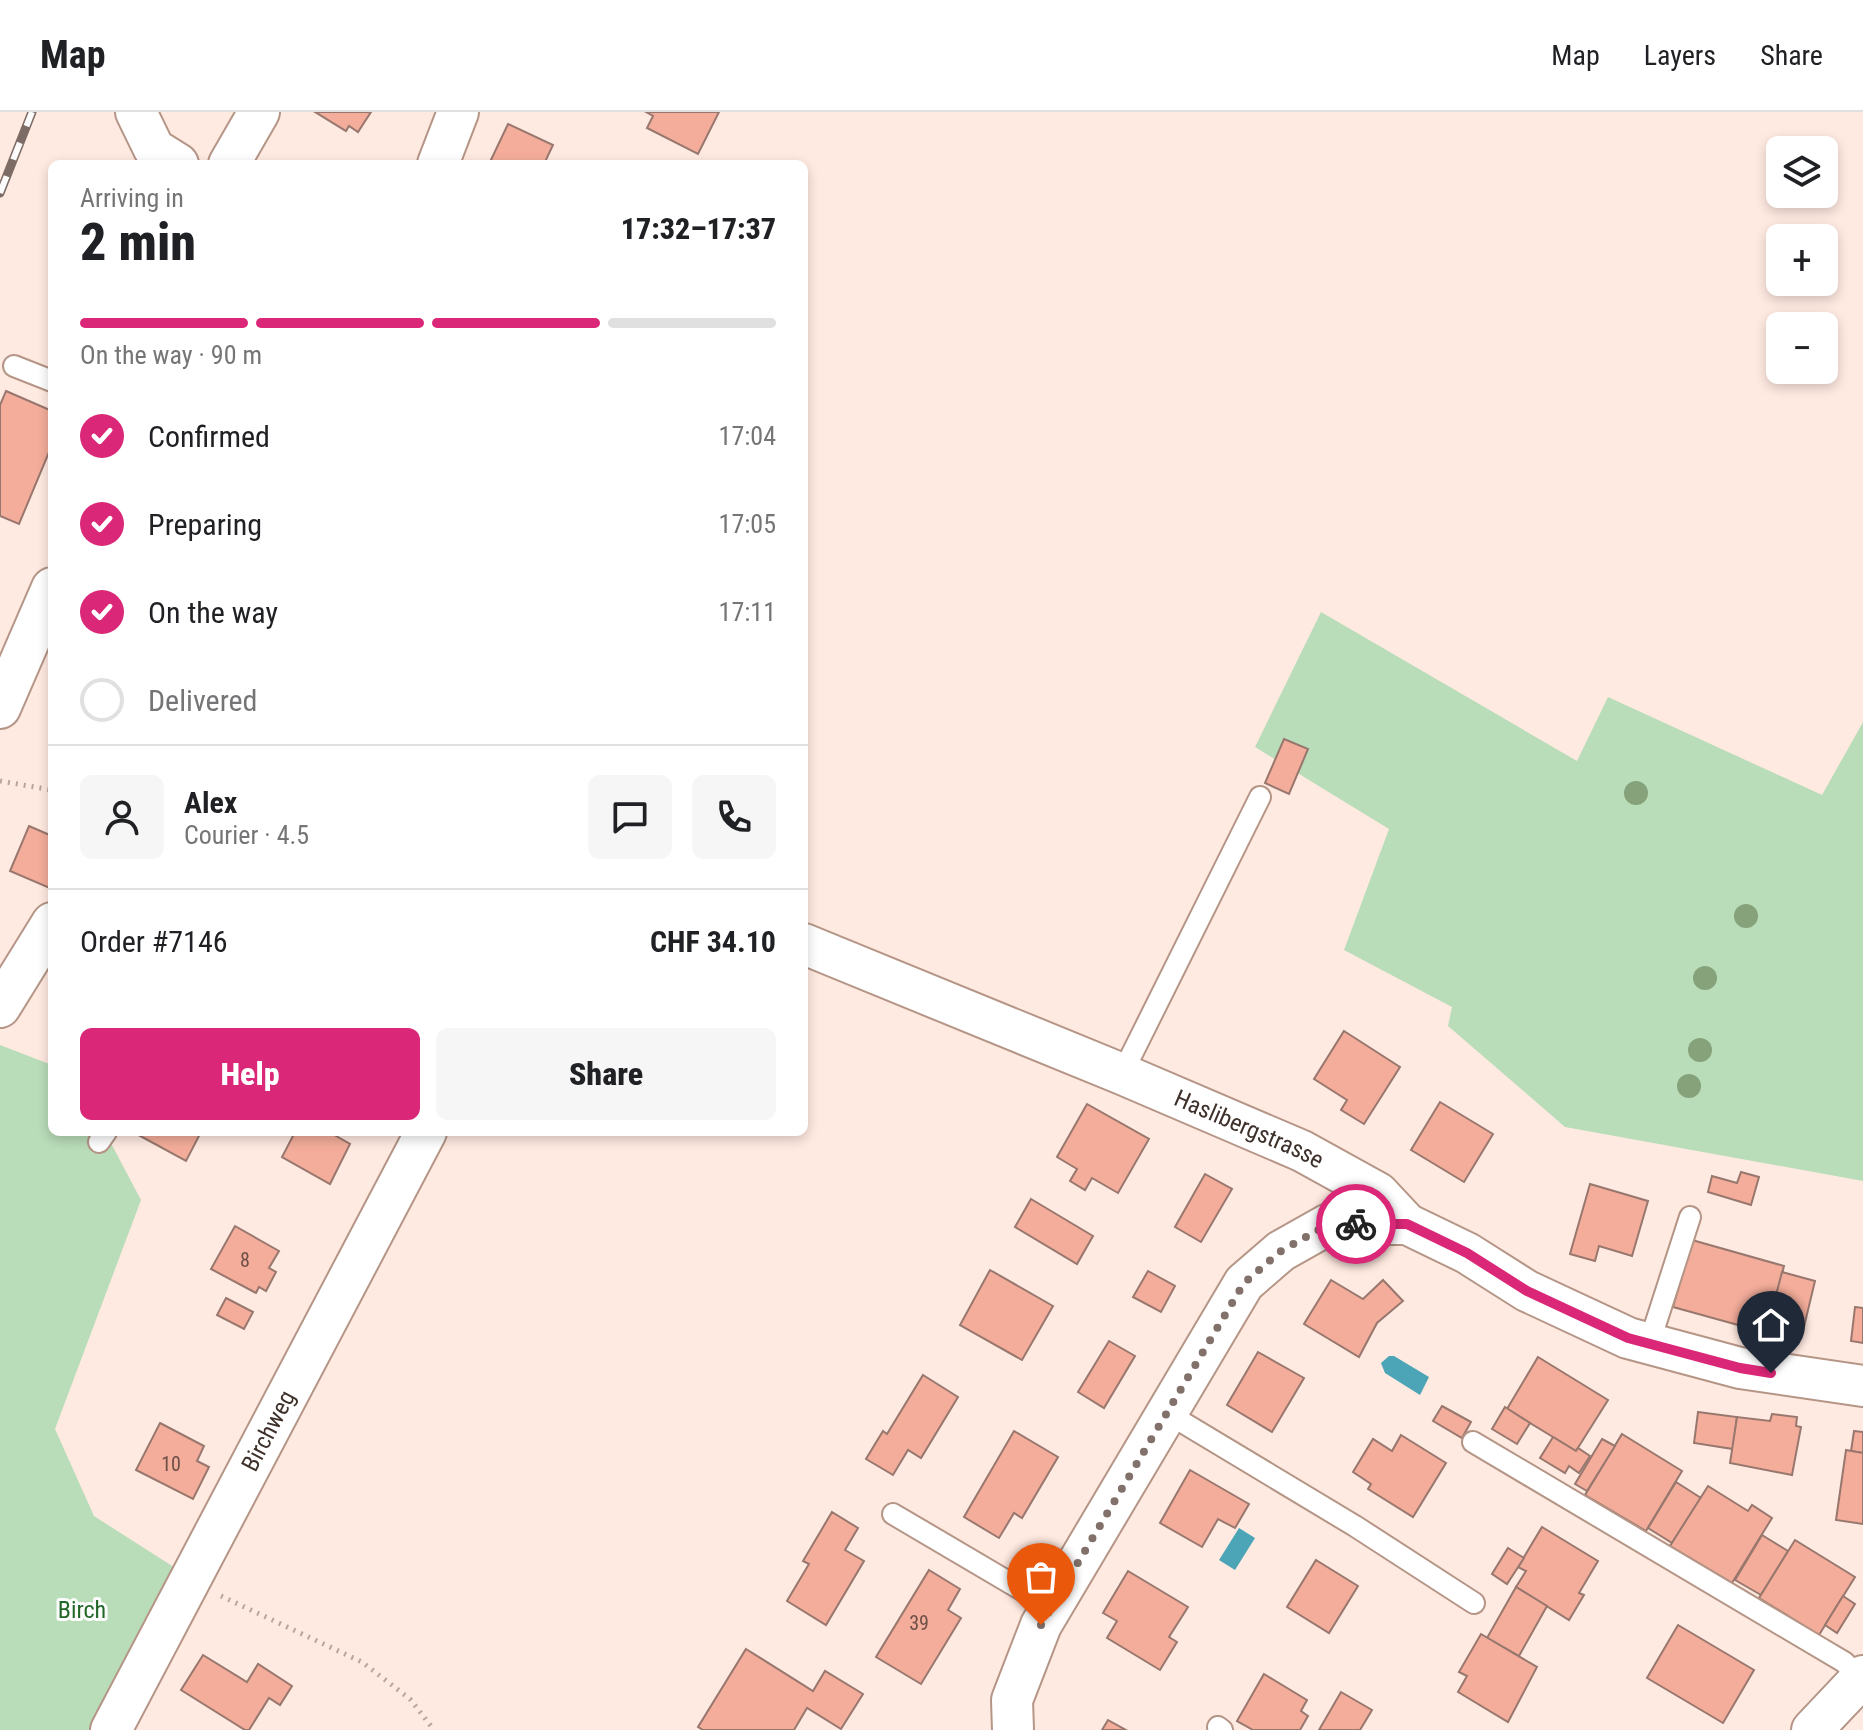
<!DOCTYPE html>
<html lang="en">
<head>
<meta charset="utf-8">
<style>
  :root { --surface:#fff; --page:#f6f6f6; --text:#202124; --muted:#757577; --line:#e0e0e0; --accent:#db2777 }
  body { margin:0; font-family:"Roboto Condensed",sans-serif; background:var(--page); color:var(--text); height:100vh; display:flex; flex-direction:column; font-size:30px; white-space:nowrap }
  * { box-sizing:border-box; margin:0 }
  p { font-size:26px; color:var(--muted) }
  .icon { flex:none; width:44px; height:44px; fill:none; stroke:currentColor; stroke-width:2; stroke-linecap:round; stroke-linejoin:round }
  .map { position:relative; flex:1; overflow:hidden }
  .details { position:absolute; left:48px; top:48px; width:760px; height:976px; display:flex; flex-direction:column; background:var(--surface); border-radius:12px; box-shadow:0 4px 12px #0003 }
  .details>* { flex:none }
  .controls { position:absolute; left:1766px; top:24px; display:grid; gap:16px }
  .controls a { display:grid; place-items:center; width:72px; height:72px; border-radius:12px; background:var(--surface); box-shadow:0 4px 12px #0003; font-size:40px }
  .pin { position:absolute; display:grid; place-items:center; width:68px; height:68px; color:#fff; margin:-82px -34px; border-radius:50% 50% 50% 0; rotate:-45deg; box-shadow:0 0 8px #0007 }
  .pin .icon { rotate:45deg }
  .courier { position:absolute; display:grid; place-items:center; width:80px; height:80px; margin:-40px; border:6px solid #db2777; border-radius:50%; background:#fff; color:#222; box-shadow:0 2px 10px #0007 }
  .overview em { font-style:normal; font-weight:800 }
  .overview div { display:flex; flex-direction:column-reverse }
  .overview { display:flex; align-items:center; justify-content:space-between; height:136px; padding:0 32px }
  h1 { font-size:52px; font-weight:800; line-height:60px }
  .bar { display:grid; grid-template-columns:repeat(4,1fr); gap:12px 8px; align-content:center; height:96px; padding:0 32px }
  .bar i { height:10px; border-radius:6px; background:var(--line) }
  .bar .current { background:var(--accent) }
  .bar p { grid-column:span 4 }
  .line { display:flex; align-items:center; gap:20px; padding:0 32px; border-top:2px solid var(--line) }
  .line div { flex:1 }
  .round { display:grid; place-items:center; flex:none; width:84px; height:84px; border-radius:12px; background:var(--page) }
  ol { padding:0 32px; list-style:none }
  li { display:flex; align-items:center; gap:24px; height:88px }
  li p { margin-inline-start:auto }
  li .icon { padding:8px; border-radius:50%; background:var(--accent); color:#fff; stroke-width:4 }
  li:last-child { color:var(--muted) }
  li i { width:44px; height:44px; border:4px solid var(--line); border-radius:50% }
  .button { display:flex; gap:16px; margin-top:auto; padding:16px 32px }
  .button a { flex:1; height:92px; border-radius:12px; background:var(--accent); color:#fff; font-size:32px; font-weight:800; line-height:92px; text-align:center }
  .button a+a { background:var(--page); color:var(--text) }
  header { display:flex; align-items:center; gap:48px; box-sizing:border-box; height:112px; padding:0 40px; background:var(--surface); border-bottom:2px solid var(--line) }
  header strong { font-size:38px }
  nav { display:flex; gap:44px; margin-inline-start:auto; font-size:28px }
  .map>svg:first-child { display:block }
</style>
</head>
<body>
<header>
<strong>Map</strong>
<nav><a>Map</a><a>Layers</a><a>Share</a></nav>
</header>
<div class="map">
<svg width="1863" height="1618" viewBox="0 0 1863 1618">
  <rect width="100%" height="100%" fill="#ffeae1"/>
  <g fill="#b9dcb9">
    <polygon points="1321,500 1577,649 1608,585 1822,683 1863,610 1863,1069 1565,1015 1448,914 1452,895 1344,838 1389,717 1255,635"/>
    <polygon points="0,933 52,953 52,1020 105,1020 141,1088 55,1317 94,1404 180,1459 111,1618 0,1618"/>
  </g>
  <g fill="#4ba5b6">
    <polygon points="1389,1244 1394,1244 1429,1265 1420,1283 1385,1261 1381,1251"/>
    <polygon points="1239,1416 1255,1426 1235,1458 1219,1448"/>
  </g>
  <g fill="#f4ad9a" stroke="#98776e" stroke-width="2">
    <polygon points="315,0 371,0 358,20 349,14 346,19"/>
    <polygon points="646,0 719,0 698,42 647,16 653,4"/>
    <polygon points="508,12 553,33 544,52 489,52"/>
    <polygon points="6,279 52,299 52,333 19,412 0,404 0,293"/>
    <polygon points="1284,627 1308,637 1289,682 1265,671"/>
    <polygon points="29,714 52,724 52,777 10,759"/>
    <polygon points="1344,919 1400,955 1364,1012 1341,998 1347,988 1314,967"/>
    <polygon points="1440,990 1493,1022 1464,1070 1411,1038"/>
    <polygon points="1087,992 1149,1027 1118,1081 1092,1066 1085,1078 1070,1069 1077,1057 1057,1045"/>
    <polygon points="133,1020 201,1020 186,1049"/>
    <polygon points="295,1020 329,1020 350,1032 330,1072 282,1045"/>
    <polygon points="1741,1060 1759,1065 1751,1093 1708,1080 1712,1064 1737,1071"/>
    <polygon points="1205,1062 1232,1077 1201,1130 1175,1115"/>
    <polygon points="1590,1072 1648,1089 1632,1144 1599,1134 1595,1149 1570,1142"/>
    <polygon points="1031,1087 1093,1124 1077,1152 1015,1115"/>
    <polygon points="235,1114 279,1139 269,1156 276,1160 266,1179 259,1175 256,1181 211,1157"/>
    <polygon points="1692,1128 1784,1154 1767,1221 1673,1195"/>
    <polygon points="990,1158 1053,1194 1022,1248 960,1213"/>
    <polygon points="1148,1159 1175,1174 1161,1200 1133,1185"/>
    <polygon points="1782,1160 1815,1169 1802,1223 1768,1214"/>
    <polygon points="1331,1168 1363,1187 1383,1168 1403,1189 1377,1211 1359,1245 1304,1212"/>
    <polygon points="226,1186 253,1200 244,1217 217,1203"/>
    <polygon points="1855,1195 1863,1196 1863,1231 1851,1229"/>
    <polygon points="1109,1229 1135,1244 1104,1296 1078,1280"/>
    <polygon points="1258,1240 1304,1266 1272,1320 1227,1293"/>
    <polygon points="1538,1245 1608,1288 1576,1339 1507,1297"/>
    <polygon points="923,1263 958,1285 921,1346 908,1338 893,1363 866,1347 883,1319 887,1322"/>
    <polygon points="1442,1294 1471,1310 1462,1326 1433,1309"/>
    <polygon points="1505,1295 1530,1311 1517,1332 1492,1317"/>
    <polygon points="1698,1300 1737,1305 1733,1337 1694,1331"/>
    <polygon points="1772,1302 1797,1305 1796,1314 1801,1315 1792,1363 1730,1351 1737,1305 1770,1309"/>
    <polygon points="160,1311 204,1334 197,1349 209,1355 193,1387 136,1358"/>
    <polygon points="1014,1319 1058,1345 1022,1406 1014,1401 999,1426 964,1405"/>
    <polygon points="1854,1319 1863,1320 1863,1341 1851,1339"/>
    <polygon points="1622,1322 1682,1359 1646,1419 1585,1383"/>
    <polygon points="1401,1323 1446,1351 1413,1405 1368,1377 1371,1372 1353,1360 1373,1327 1392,1339"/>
    <polygon points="1553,1325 1576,1339 1578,1336 1590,1344 1579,1361 1569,1354 1565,1361 1540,1346"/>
    <polygon points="1602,1327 1615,1334 1587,1379 1575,1372"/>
    <polygon points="1846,1338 1863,1341 1863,1412 1836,1408"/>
    <polygon points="1190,1358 1249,1392 1235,1416 1218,1407 1202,1435 1160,1411"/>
    <polygon points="1676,1370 1701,1386 1672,1431 1648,1416"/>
    <polygon points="1708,1374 1748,1399 1752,1393 1772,1406 1732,1471 1670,1434"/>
    <polygon points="832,1400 858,1416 845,1438 864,1449 826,1513 787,1489 809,1452 803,1449"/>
    <polygon points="1542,1415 1598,1449 1579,1481 1584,1483 1569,1508 1516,1475 1526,1459 1518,1455"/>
    <polygon points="1762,1423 1788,1439 1761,1483 1735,1468"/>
    <polygon points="1795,1428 1855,1465 1819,1523 1759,1486"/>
    <polygon points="1508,1436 1524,1446 1507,1472 1492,1462"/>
    <polygon points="1316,1448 1358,1474 1329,1521 1287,1495"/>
    <polygon points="929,1458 960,1477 948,1498 961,1506 921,1572 876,1545"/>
    <polygon points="1128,1459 1188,1495 1169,1525 1177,1530 1160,1558 1107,1526 1117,1509 1103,1501"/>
    <polygon points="1516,1475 1547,1494 1519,1544 1487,1526"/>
    <polygon points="1843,1484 1855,1492 1837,1521 1825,1513"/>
    <polygon points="1678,1513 1754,1558 1723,1611 1647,1566"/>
    <polygon points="1481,1522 1537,1555 1508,1610 1458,1580 1467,1564 1459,1560"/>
    <polygon points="746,1537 813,1579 825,1559 863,1582 841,1617 807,1596 794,1618 703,1618 698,1615"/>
    <polygon points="203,1543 247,1570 258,1552 292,1574 280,1593 269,1586 249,1618 245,1618 181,1578"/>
    <polygon points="1264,1562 1307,1588 1301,1599 1308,1604 1300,1618 1253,1618 1237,1609"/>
    <polygon points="1341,1580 1372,1598 1360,1618 1319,1618"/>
    <polygon points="1108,1608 1126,1618 1102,1618"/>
  </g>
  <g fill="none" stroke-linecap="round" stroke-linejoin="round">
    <g stroke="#b59586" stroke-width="24">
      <g id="lane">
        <polyline points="14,254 52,269"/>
        <polyline points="1122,962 1260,685"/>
        <polyline points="99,1030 106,1020"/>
        <polyline points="1649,1232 1690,1105"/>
        <polyline points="1167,1301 1355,1414 1474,1491"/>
        <polyline points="1473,1330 1844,1550 1861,1567"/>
        <polyline points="893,1402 1051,1495"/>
        <polyline points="1218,1615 1222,1618"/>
      </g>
    </g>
    <g stroke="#b59586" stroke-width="44">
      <g id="street">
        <polyline points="136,0 154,37 178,52"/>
        <polyline points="229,52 259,0"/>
        <polyline points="438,52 458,0"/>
        <polyline points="0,596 52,476"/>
        <path id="s1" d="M804 832 1122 962 1302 1039 1378 1081 1407 1112 1467 1141 1527 1179 1628 1226 1740 1256 1863 1274"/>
        <polyline points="0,895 52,811"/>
        <path id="s2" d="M111 1618 426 1020"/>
        <polyline points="1013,1618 1012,1588 1041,1513 1244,1171 1281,1139 1329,1112 1407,1112"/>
        <polyline points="1812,1618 1863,1564"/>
      </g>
    </g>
    <g stroke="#b8a69e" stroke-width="5" stroke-dasharray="2 6" stroke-linecap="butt">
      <polyline points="0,669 52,678"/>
      <polyline points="221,1484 362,1550 410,1587 434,1618"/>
    </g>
    <use href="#lane" stroke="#fff" stroke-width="20"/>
    <use href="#street" stroke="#fff" stroke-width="40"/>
    <g stroke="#7c6c65" stroke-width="9">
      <polyline id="rail" points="0,81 32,0"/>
    </g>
    <use href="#rail" stroke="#fcfcfc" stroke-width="6" stroke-dasharray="18" stroke-linecap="butt"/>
  </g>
  <g fill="#85a27b">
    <circle cx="1636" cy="681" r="12"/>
    <circle cx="1746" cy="804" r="12"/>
    <circle cx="1705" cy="866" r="12"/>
    <circle cx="1700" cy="938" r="12"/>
    <circle cx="1689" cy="974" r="12"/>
  </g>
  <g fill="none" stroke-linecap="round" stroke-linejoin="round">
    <polyline stroke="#82716a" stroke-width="8" stroke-dasharray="0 14.4" points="1041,1513 1244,1171 1281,1139 1329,1112 1356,1112"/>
    <polyline stroke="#db2777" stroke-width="10" points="1356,1112 1407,1112 1467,1141 1527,1179 1628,1226 1740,1256 1771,1261"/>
  </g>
  <g text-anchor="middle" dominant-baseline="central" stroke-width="6" stroke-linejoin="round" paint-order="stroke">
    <g font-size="20" fill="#6c4f46">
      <text x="245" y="1148">8</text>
      <text x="171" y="1352">10</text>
      <text x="919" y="1511">39</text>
    </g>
    <g font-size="24" fill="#3e302a" stroke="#fcfcfc">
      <text stroke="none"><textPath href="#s1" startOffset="482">Haslibergstrasse</textPath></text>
      <text stroke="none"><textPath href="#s2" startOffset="338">Birchweg</textPath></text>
    </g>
    <g font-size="24" fill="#216728" stroke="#fcfcfc">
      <text x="82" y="1498">Birch</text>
    </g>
  </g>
</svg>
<div class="controls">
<a><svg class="icon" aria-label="layers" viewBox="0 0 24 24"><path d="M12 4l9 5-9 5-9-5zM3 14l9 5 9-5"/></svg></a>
<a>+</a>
<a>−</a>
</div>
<div class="pin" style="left:1041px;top:1513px;background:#ea580c"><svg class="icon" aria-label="bag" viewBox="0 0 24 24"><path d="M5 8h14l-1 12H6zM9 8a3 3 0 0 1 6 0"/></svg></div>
<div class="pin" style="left:1771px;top:1261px;background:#1f2937"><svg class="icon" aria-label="home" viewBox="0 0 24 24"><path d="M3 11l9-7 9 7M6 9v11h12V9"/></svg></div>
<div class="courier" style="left:1356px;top:1112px"><svg class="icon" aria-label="bike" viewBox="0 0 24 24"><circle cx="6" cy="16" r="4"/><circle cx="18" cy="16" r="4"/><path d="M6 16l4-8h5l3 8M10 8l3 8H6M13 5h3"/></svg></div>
<section class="details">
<div class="overview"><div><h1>2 min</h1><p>Arriving in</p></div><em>17:32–17:37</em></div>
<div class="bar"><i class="current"></i><i class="current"></i><i class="current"></i><i></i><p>On the way · 90 m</p></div>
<ol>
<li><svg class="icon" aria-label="check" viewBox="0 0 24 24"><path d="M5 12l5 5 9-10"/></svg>Confirmed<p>17:04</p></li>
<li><svg class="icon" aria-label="check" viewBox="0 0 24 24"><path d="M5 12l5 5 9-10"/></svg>Preparing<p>17:05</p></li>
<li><svg class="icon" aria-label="check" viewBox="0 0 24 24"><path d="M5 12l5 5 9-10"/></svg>On the way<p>17:11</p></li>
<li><i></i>Delivered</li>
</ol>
<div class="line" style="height:144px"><a class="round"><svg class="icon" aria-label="person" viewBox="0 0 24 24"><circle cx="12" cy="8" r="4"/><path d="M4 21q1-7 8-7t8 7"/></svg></a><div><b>Alex</b><p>Courier · 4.5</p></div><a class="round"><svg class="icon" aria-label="chat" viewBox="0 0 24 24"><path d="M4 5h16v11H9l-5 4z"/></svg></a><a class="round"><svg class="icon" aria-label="phone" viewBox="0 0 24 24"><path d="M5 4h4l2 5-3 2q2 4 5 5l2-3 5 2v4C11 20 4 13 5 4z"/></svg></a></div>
<div class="line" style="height:104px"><div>Order #7146</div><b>CHF 34.10</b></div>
<div class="button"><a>Help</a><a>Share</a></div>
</section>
</div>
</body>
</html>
